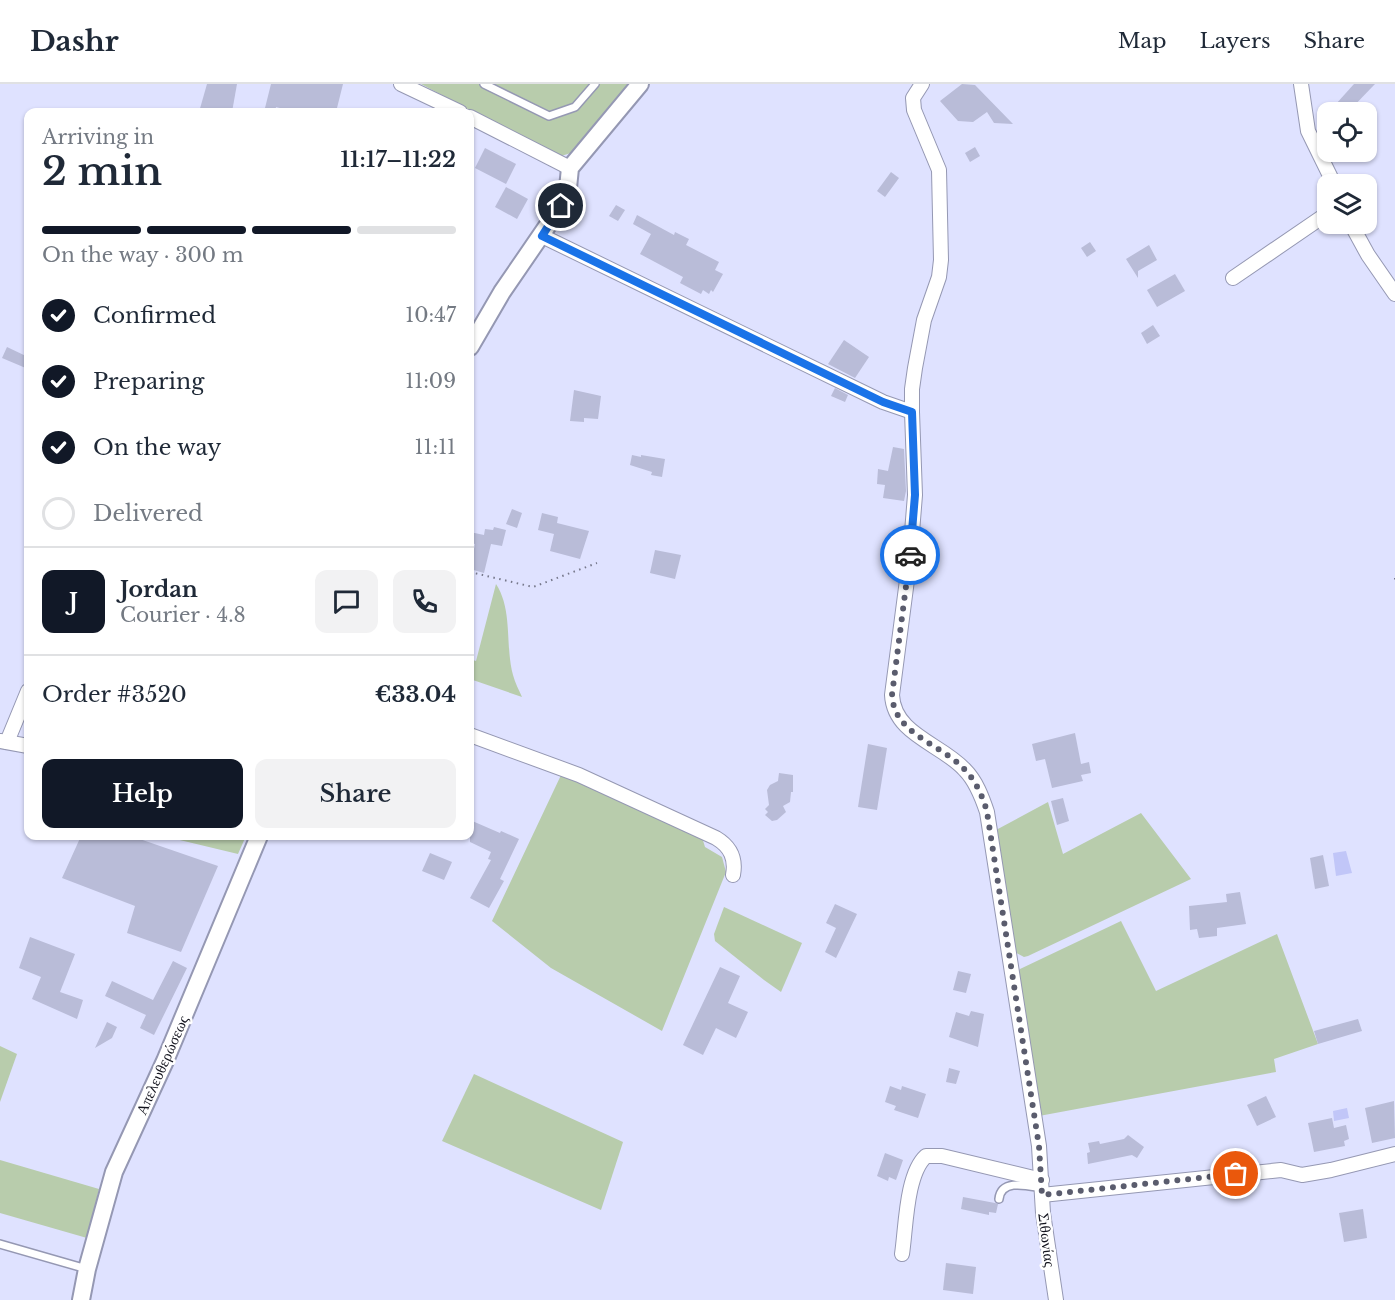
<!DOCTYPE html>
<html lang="en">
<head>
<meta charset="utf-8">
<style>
  :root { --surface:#fff; --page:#f2f2f3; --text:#1f2937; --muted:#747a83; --line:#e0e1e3; --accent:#111827 }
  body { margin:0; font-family:"Libre Baskerville",serif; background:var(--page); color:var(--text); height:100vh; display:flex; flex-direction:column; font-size:22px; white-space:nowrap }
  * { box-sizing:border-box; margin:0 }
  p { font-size:20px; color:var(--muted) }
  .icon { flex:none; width:33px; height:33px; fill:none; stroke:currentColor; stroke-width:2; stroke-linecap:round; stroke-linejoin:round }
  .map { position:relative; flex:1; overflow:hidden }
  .drawer { position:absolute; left:24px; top:24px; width:450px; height:732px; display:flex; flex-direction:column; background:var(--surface); border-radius:12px; box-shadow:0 2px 4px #0004 }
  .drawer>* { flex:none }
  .fabs { position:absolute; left:1317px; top:18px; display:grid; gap:12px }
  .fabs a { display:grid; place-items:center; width:60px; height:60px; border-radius:12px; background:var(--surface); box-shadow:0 2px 4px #0004; font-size:30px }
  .pin { position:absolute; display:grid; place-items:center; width:51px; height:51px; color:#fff; margin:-26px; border:3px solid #fff; border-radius:50%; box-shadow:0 2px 6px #0007 }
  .courier { position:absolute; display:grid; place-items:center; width:60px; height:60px; margin:-30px; border:4px solid #1a73e8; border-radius:50%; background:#fff; color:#222; box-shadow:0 2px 8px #0007 }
  .overview em { font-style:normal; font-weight:600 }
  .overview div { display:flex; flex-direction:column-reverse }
  .overview { display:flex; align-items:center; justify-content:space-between; height:102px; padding:0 18px }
  h1 { font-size:39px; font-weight:600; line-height:45px }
  .bar { display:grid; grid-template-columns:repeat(4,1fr); gap:9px 6px; align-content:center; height:72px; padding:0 18px }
  .bar i { height:8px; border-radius:4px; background:var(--line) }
  .bar .active { background:var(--accent) }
  .bar p { grid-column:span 4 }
  .line { display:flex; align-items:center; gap:15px; padding:0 18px; border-top:2px solid var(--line) }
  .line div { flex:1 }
  .round { display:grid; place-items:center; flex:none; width:63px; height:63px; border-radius:12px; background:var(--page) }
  ol { padding:0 18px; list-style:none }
  li { display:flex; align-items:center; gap:18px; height:66px }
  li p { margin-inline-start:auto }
  li .icon { padding:6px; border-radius:50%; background:var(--accent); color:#fff; stroke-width:4 }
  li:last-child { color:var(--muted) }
  li i { width:33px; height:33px; border:3px solid var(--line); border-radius:50% }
  .primary-button { display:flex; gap:12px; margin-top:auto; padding:12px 18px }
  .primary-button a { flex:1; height:69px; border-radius:12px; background:var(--accent); color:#fff; font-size:24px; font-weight:600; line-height:69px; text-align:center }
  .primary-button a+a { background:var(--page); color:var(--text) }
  header { display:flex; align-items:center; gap:36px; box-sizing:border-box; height:84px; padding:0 30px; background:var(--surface); border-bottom:2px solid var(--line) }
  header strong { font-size:28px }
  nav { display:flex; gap:33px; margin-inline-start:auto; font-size:21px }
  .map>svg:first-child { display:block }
</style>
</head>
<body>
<header>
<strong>Dashr</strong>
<nav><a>Map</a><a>Layers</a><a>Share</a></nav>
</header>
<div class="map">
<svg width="1395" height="1216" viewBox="0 0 1395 1216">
  <rect width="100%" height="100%" fill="#dfe2ff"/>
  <g fill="#b8ccac">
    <polygon points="421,0 630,0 574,68 558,73"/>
    <path d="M496 500C513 526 505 562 513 591 515 599 519 606 522 613L470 595V575L476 577Z"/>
    <polygon points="562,689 701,750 705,763 722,773 726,788 662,947 551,884 492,837"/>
    <polygon points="1048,718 1063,770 1141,729 1191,795 1028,872 1024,873 1013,867 996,746"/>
    <polygon points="163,752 246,752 238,770"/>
    <polygon points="724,823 802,859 781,908 764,896 715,857 714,850"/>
    <polygon points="1121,837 1156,907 1277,850 1318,960 1274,975 1276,988 1039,1032 1017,890 1020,885"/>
    <polygon points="0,962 17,970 0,1018"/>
    <polygon points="474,990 623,1058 601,1126 442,1057"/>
    <polygon points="0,1076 99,1105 87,1154 0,1129"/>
  </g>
  <g fill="#c1c6f8">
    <polygon points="1346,767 1352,789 1336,792 1333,769"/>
    <polygon points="1347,1024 1349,1034 1334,1037 1333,1027"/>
  </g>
  <g fill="#b9bcd8">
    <polygon points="207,0 237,0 232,28 199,28"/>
    <polygon points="271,0 343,0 336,28 295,28 276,23 275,28 264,28"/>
    <polygon points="962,0 975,1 1013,40 994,39 987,28 973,38 958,37 940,17"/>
    <polygon points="1354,0 1375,0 1348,28 1345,28 1336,20"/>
    <polygon points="975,63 980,72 970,78 965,69"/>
    <polygon points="485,64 516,80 506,100 475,84"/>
    <polygon points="891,88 899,94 885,113 877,107"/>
    <polygon points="506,103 528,115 517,135 495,123"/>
    <polygon points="616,121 625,126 618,137 609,132"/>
    <polygon points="637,131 674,151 675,148 689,155 686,161 719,178 715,186 723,190 713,208 711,206 709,210 703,206 701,210 680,199 683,193 640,170 651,150 633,140"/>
    <polygon points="1090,158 1096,167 1087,173 1081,164"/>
    <polygon points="1149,161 1157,176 1138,187 1138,194 1126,175"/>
    <polygon points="1175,190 1185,207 1157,223 1147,206"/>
    <polygon points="1153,241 1160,252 1147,260 1141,249"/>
    <polygon points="844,256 869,273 855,294 828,280"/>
    <polygon points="7,263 28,273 28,285 2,274"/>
    <polygon points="835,304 848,311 845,318 831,312"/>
    <polygon points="574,306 601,312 598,335 584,334 584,338 570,337"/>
    <polygon points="893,363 904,365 906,407 904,417 883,414 885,401 877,400 878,385 888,387"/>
    <polygon points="632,371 641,373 641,371 665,375 662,393 651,391 652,388 630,381"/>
    <polygon points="512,425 522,429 517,444 506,440"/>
    <polygon points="542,429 558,433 557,439 589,447 580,475 550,467 554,450 538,446"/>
    <polygon points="494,443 506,446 502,462 491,460 484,489 470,485 475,460 470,459 470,448 484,451 485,445 493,446"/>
    <polygon points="655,466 681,471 675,495 650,489"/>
    <polygon points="1075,649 1081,680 1089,678 1091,689 1081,691 1083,697 1052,704 1045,675 1036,677 1032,660"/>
    <polygon points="868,660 887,664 877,726 858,723"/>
    <polygon points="779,689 793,691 793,708 791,708 790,718 783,722 786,728 777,736 772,737 765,731 768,728 765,725 769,721 767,706 770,701 778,697"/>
    <polygon points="1063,714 1069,737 1057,741 1051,717"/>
    <polygon points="470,736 500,749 501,747 519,755 500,795 504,797 489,824 470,814 491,776 488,775 491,768 470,758"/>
    <polygon points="81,752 131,752 218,782 181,868 127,849 135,822 62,794"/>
    <polygon points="430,769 452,778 444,796 422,787"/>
    <polygon points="1323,771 1329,802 1315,805 1310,774"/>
    <polygon points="1240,808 1246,840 1217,844 1217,852 1199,854 1197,845 1190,846 1189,822 1227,818 1226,810"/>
    <polygon points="835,820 857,830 836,874 825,868 836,844 826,839"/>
    <polygon points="30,853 75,870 60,908 83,916 77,935 32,915 41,893 19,884"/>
    <polygon points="173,877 187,884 154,951 140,944 146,931 105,912 112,897 153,916"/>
    <polygon points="720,883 740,892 728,919 748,928 736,954 716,944 703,971 683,961"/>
    <polygon points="958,887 971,890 966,909 953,906"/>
    <polygon points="971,927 984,930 978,963 949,953 956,928 969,932"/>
    <polygon points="1358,935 1362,947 1318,960 1314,947"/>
    <polygon points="107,938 117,943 112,954 95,964"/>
    <polygon points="949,984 960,987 956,1000 946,998"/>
    <polygon points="890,1002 901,1006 902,1002 926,1010 918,1034 894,1026 896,1022 885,1018"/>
    <polygon points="1266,1012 1276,1033 1257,1042 1247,1021"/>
    <polygon points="1394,1017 1395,1054 1372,1059 1365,1024"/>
    <polygon points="1332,1034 1334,1044 1346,1041 1349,1055 1344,1057 1345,1062 1314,1068 1308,1039"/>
    <polygon points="1128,1051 1144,1063 1137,1074 1132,1071 1088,1080 1087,1069 1090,1068 1088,1059 1099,1057 1100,1060 1124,1055"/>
    <polygon points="885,1069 903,1076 896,1096 889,1093 888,1097 877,1092"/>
    <polygon points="963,1113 995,1119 998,1120 996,1129 989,1128 989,1131 961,1125"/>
    <polygon points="1363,1125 1367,1154 1344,1158 1339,1129"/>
    <polygon points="946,1179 976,1183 973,1210 943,1206"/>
  </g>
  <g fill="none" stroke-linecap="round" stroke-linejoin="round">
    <g stroke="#9598b3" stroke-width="10">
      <g id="service">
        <polyline points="484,0 549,32 575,23 595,0"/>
        <path d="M999 1115C1001 1094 1029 1102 1042 1104"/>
        <polyline points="0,1160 87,1185"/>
      </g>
    </g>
    <g stroke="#9598b3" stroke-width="16">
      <g id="minor">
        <polyline points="401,0 460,28"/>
        <polyline points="1301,0 1308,47 1334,100"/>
        <polyline points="470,33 570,84"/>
        <polyline points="1351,140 1368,171 1395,210"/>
        <path d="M542 152 883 318 912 328 915 411 910 473 892 611C894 651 942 660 965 686 976 697 982 713 987 728L1039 1062 1043 1129 1056 1216"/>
        <polyline points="1233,194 1328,129"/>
        <polyline points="912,328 912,305 915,284 924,236 939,193 941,176 939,86 914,26 913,14 922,0"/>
        <path d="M470 651 579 691 716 754C731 763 736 775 733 791"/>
        <polyline points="0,657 28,662"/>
        <polyline points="7,658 28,607"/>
        <polyline points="1042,1111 1281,1086 1302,1091 1331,1086 1395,1070"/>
        <path d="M902 1170C906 1144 906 1090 926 1072H942L1042 1096"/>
      </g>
    </g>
    <g stroke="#9598b3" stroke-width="20">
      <g id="tertiary">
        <polyline points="470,263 502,208 561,122 568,104 570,84 640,0"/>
        <polyline points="81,1216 87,1185 114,1088 165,977 259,752"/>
      </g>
    </g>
    <g stroke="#76788b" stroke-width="2" stroke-dasharray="1.5 4.5" stroke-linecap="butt">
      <polyline points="470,488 533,503 597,479"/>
      <polyline points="1395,494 1395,500"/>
    </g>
    <use href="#service" stroke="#fff" stroke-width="7"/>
    <use href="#minor" stroke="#fff" stroke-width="14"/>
    <use href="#tertiary" stroke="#fff" stroke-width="16"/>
  </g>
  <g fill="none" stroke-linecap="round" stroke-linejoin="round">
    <path stroke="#5a5c6d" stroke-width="6" stroke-dasharray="0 10.8" d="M910 471 892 611C894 651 942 660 965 686 976 697 983 713 987 728L1039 1062 1042 1111 1236 1090"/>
    <polyline stroke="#1a73e8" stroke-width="8" points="561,122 542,152 883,318 912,328 915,411 910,471"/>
  </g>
  <g text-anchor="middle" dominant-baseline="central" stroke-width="5" stroke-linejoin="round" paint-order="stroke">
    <g font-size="15" fill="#13141e" stroke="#fff">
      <text transform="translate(162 981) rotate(-66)">Απελευθερώσεως</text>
      <text transform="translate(1047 1156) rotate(83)">Σιθωνίας</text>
    </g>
  </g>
</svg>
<div class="fabs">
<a><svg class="icon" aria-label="locate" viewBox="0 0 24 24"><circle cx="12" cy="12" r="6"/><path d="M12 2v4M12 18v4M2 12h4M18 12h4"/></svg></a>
<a><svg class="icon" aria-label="layers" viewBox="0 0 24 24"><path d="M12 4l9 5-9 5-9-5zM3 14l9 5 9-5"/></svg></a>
</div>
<div class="pin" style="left:1236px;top:1090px;background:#ea580c"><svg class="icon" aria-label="bag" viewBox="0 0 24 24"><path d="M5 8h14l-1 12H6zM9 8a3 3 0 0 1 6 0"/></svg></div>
<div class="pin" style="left:561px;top:122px;background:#1f2937"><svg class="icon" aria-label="home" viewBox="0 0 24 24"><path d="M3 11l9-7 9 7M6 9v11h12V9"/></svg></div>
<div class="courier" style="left:910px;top:471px"><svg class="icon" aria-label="car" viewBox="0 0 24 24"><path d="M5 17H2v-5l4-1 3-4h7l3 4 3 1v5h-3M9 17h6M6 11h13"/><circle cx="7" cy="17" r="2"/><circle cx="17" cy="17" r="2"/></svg></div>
<section class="drawer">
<div class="overview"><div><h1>2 min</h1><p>Arriving in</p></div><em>11:17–11:22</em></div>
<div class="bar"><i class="active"></i><i class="active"></i><i class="active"></i><i></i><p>On the way · 300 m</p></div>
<ol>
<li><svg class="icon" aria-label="check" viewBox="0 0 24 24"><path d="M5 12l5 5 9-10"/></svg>Confirmed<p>10:47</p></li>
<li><svg class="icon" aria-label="check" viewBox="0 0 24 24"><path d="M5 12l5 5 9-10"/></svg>Preparing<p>11:09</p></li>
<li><svg class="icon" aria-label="check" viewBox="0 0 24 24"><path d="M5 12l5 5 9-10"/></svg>On the way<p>11:11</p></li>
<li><i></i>Delivered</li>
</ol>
<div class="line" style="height:108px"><b class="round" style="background:var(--accent);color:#fff">J</b><div><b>Jordan</b><p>Courier · 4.8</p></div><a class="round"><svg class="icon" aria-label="chat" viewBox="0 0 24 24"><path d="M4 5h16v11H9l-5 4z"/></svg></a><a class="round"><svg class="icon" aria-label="phone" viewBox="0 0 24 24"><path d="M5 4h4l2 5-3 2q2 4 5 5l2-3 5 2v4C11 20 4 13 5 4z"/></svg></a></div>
<div class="line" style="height:78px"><div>Order #3520</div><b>€33.04</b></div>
<div class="primary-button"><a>Help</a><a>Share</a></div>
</section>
</div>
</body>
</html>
